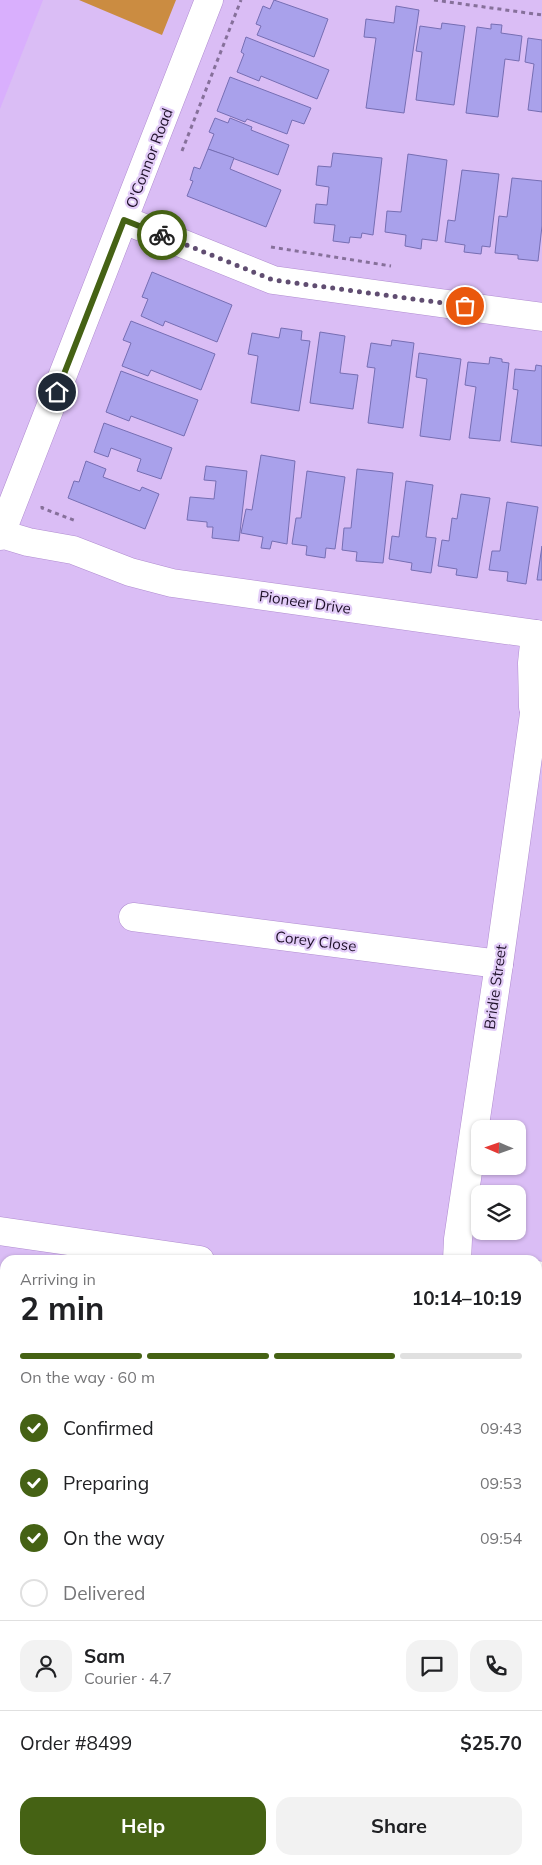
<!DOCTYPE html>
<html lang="en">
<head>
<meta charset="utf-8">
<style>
  :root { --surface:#fff; --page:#f2f2f2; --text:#202124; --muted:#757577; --line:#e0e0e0; --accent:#456214 }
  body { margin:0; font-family:Mulish,sans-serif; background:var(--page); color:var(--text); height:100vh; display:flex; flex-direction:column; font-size:19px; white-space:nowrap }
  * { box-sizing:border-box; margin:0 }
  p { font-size:16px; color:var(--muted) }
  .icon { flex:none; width:28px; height:28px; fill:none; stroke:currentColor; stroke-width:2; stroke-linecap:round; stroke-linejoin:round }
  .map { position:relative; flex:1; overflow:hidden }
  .sheet { position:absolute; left:0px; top:1255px; width:542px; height:610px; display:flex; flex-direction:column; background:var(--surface); border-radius:15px 15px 0 0; box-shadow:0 1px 4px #0004 }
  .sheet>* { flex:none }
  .needle { width:32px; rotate:272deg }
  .buttons { position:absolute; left:471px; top:1120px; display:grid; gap:10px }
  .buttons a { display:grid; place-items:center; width:55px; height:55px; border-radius:10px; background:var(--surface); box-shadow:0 1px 4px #0004; font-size:25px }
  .pin { position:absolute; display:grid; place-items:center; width:42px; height:42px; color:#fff; margin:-21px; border:2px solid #fff; border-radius:50%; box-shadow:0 1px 5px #0007 }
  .courier { position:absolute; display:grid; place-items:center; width:50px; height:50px; margin:-25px; border:4px solid #456214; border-radius:50%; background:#fff; color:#222; box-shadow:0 1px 6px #0007 }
  .summary em { font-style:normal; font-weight:700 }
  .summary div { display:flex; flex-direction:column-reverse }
  .summary { display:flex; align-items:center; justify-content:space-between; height:85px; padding:0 20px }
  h1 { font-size:32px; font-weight:700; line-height:38px }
  .bar { display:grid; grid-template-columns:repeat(4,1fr); gap:8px 5px; align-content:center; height:60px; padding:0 20px }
  .bar i { height:6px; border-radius:4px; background:var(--line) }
  .bar .on { background:var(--accent) }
  .bar p { grid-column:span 4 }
  .line { display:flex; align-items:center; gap:12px; padding:0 20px; border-top:1px solid var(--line) }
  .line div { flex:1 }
  .round { display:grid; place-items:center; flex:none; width:52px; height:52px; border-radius:15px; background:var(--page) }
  ol { padding:0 20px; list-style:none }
  li { display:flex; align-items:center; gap:15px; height:55px }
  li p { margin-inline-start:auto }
  li .icon { padding:5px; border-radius:50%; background:var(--accent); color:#fff; stroke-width:4 }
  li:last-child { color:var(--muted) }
  li i { width:28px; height:28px; border:2px solid var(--line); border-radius:50% }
  .primary-button { display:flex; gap:10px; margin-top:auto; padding:10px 20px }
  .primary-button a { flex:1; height:58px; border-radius:15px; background:var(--accent); color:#fff; font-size:20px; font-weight:700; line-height:58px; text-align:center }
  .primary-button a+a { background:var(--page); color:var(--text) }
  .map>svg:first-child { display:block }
</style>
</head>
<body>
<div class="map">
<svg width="542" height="1865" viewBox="0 0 542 1865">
  <rect width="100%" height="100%" fill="#dabdf5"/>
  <polygon fill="#d9affd" points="0,0 43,0 0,109"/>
  <g fill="#cb8c41">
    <polygon points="79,0 176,0 162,35"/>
    <polygon points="538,1289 542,1289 542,1865 266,1865 266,1860 538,1860"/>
  </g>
  <g fill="#a9a1eb" stroke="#766eb3">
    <polygon points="274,0 328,19 314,57 257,35 261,26 256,24 263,6 270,9"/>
    <polygon points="396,6 419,10 404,113 366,108 376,38 364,37 366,19 394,23"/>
    <polygon points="442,23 465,26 454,105 416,100 422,52 416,51 420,26 441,29"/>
    <polygon points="491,24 502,25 501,33 522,36 519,61 505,59 498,117 466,113 477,27 491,29"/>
    <polygon points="246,37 329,70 317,99 261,76 259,81 237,72 244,54 241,52"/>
    <polygon points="528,38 542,40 542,112 528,110 534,64 525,62"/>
    <polygon points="230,77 311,108 304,124 292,120 287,134 247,119 245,122 217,111"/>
    <polygon points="215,118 228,123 230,118 252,127 251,130 289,145 278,175 208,149 214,134 209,132"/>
    <polygon points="208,149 234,158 230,169 281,190 266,227 187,196 193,181 190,180 194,167 200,169"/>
    <polygon points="333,153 382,158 373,235 362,233 361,238 350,237 349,243 333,241 335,225 314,223 316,204 327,205 329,187 316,185 318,166 331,167"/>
    <polygon points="408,154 447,160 437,241 422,239 421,249 405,246 406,235 385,232 387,211 401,212"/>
    <polygon points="462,170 499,174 490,247 482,246 481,254 464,252 465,245 445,242 448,220 455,221"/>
    <polygon points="512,178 542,181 542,226 538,261 518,259 518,255 495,253 499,216 507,217"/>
    <polygon points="152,272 232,305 217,342 165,321 163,326 141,316 148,299 142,297"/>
    <polygon points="131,321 215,354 201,390 151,370 148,376 122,366 131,343 123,340"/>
    <polygon points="281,328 302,331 301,340 310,341 299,411 251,403 258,356 248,354 252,333 279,338"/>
    <polygon points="320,332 345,336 340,373 358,375 353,409 310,403"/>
    <polygon points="392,340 414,343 403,428 368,423 375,368 367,367 371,343 391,346"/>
    <polygon points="419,353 461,359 450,440 420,436 427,379 416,377"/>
    <polygon points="490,357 502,359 502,362 509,363 500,441 469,438 476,387 465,385 468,362 489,364"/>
    <polygon points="536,365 542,366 542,446 511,442 518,390 513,389 515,369 535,371"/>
    <polygon points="121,371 198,400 184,436 131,416 129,421 106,412"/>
    <polygon points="104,423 172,448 161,479 137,471 141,459 111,448 108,457 94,452"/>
    <polygon points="261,455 295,461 287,544 272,541 270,549 261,548 263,537 241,533 246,509 252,510"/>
    <polygon points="86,461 106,469 103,477 140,491 142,487 159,494 145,529 68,498 74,481 79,482"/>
    <polygon points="206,466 247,471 239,541 212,538 213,527 207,527 207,522 187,520 190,497 214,499 216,481 204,480"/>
    <polygon points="357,469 393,473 383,563 356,561 357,552 342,550 344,528 351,528"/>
    <polygon points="307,471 345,477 335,549 326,548 325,558 306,555 307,546 292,544 296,518 301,518"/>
    <polygon points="406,481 433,485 426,537 436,538 431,573 411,570 412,563 389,559 392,536 399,537"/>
    <polygon points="461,494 490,498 477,578 456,575 457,569 438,566 442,540 449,541 452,518 457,519"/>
    <polygon points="507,502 538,507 526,584 507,581 508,572 489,570 492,551 500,551"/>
    <polygon points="542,546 542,580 537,580"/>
  </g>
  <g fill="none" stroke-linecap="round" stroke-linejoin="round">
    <g stroke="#b08cd0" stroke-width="29">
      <g id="minor">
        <polyline points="124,220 273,280 542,317"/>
        <polyline points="1,534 28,542 73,550 130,572 172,583 542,635"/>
        <polyline points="0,536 209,0"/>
        <polyline points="533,707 532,663 535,634"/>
        <polyline points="133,917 499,964"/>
        <polyline points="0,1231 200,1260"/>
        <polyline points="457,1260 458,1239 499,964 534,714 542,687"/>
        <polyline points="538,1275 542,1276"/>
        <polyline points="0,1558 5,1559"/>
        <polyline points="246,1865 247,1860"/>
      </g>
    </g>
    <g stroke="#86709a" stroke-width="3" stroke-dasharray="4 4" stroke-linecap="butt">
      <polyline points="434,0 542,15"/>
      <polyline points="182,151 241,0"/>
      <polyline points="271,247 391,266"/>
      <polyline points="42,506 42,508 76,521"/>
      <polyline points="538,1409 542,1405"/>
      <polyline points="538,1446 542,1472"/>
      <polyline points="538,1516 542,1498"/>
      <polyline points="512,1860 516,1865"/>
      <polyline points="348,1865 350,1860"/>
    </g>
    <use href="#minor" stroke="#fff" stroke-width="28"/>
  </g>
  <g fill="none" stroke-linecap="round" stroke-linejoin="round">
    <polyline stroke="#604d71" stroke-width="5" stroke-dasharray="0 9" points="162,235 273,280 465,306"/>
    <polyline stroke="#456214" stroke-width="6" points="57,392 124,220 162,235"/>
  </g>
  <g text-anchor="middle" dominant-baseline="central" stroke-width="4.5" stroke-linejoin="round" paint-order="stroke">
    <g font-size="15" fill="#1f112a" stroke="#e3cdf8">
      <text transform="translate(149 158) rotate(-69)">O'Connor Road</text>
      <text transform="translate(305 602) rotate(8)">Pioneer Drive</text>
      <text transform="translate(316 941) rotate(7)">Corey Close</text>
      <text transform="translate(495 987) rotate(-82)">Bridie Street</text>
    </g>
  </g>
</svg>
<div class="buttons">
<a><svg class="needle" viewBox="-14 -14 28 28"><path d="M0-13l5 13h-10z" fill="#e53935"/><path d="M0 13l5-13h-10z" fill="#757577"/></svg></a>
<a><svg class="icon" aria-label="layers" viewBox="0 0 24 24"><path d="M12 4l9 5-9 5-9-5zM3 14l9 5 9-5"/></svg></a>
</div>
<div class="pin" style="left:465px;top:306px;background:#ea580c"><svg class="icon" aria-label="bag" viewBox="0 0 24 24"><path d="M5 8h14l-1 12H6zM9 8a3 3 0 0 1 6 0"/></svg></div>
<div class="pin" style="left:57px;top:392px;background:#1f2937"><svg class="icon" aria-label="home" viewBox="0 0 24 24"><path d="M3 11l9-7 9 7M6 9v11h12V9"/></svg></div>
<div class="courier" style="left:162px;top:235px"><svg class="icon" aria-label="bike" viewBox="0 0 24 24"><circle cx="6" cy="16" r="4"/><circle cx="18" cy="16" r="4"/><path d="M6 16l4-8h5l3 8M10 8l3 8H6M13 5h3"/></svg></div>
<section class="sheet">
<div class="summary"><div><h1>2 min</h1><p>Arriving in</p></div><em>10:14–10:19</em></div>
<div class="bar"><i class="on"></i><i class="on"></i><i class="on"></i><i></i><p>On the way · 60 m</p></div>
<ol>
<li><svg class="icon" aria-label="check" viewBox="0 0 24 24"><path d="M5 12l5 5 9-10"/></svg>Confirmed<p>09:43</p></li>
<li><svg class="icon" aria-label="check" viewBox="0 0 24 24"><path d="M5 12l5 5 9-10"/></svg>Preparing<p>09:53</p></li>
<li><svg class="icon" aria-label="check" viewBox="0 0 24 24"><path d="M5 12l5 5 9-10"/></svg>On the way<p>09:54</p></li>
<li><i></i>Delivered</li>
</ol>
<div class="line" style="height:90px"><a class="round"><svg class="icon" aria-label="person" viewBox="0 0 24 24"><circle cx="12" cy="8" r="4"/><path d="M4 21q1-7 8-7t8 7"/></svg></a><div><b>Sam</b><p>Courier · 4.7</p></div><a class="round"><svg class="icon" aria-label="chat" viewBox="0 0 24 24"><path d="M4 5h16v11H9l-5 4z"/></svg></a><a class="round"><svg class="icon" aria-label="phone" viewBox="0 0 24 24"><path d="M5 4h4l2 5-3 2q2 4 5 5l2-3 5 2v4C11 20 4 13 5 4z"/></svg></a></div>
<div class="line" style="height:65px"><div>Order #8499</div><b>$25.70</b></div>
<div class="primary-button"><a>Help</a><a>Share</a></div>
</section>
</div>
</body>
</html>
